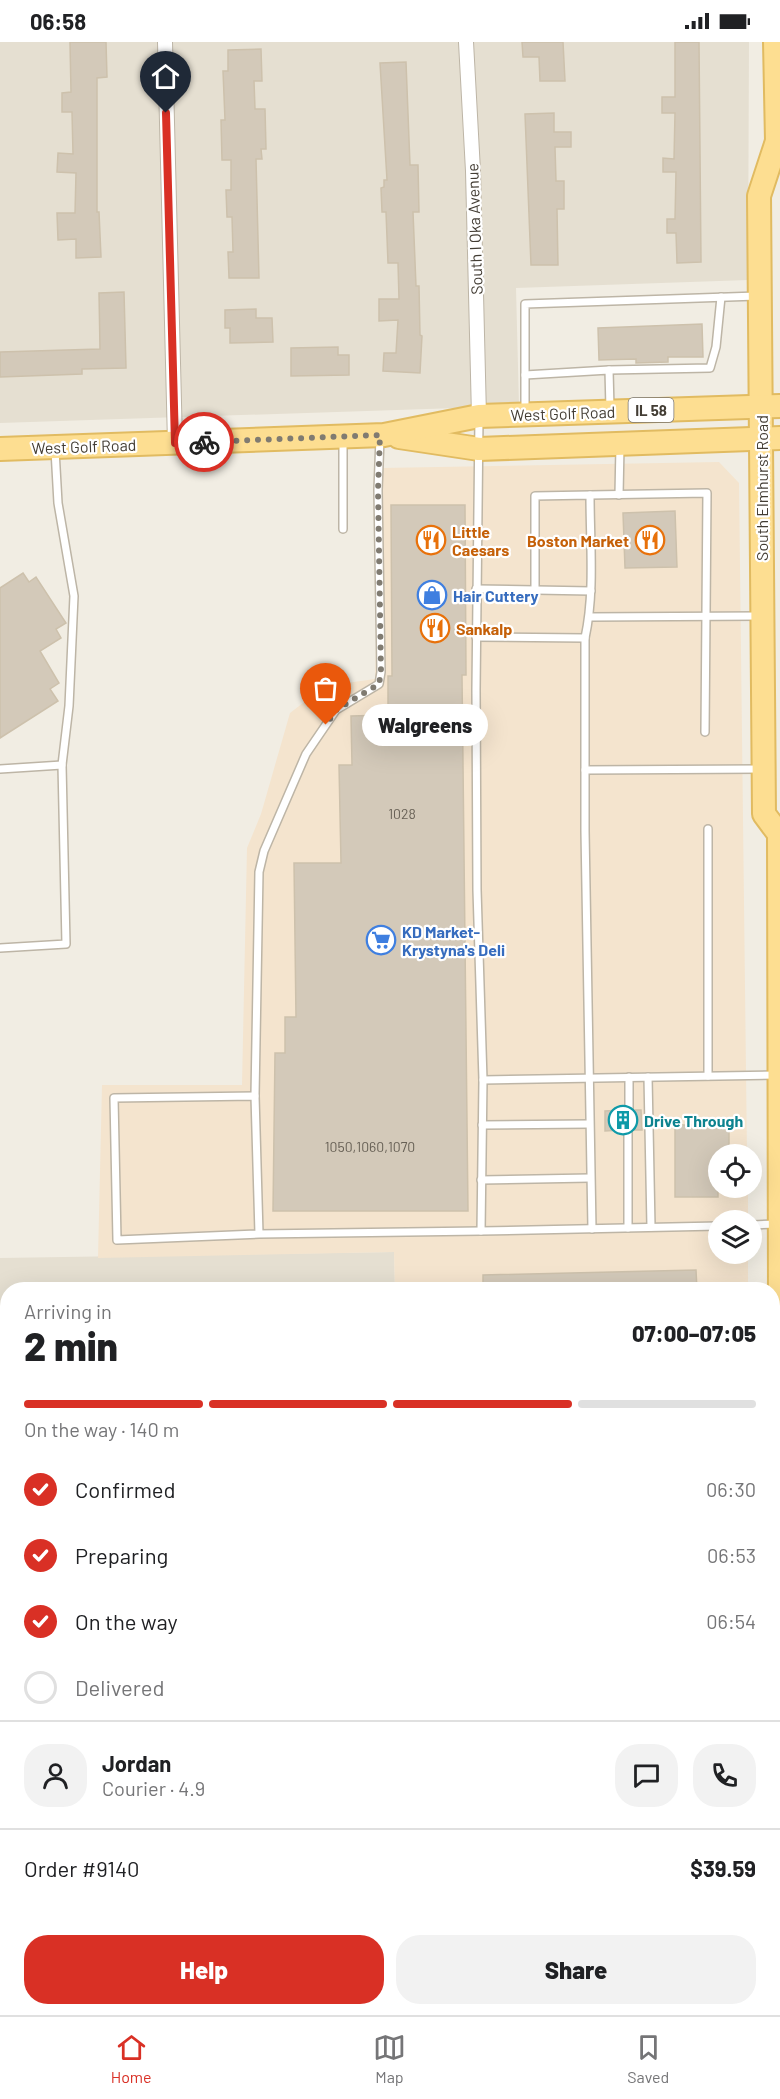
<!DOCTYPE html>
<html lang="en">
<head>
<meta charset="utf-8">
<style>
  :root { --surface:#fff; --page:#f2f2f2; --text:#202124; --muted:#757577; --line:#e0e0e0; --accent:#d93025 }
  body { margin:0; font-family:Barlow,sans-serif; background:var(--page); color:var(--text); height:100vh; display:flex; flex-direction:column; font-size:22px; white-space:nowrap }
  * { box-sizing:border-box; margin:0 }
  p { font-size:20px; color:var(--muted) }
  .icon { flex:none; width:33px; height:33px; fill:none; stroke:currentColor; stroke-width:2; stroke-linecap:round; stroke-linejoin:round }
  .map { position:relative; flex:1; overflow:hidden }
  .side { position:absolute; left:0px; top:1240px; width:780px; height:734px; display:flex; flex-direction:column; background:var(--surface); border-radius:24px 24px 0 0; box-shadow:0 6px 24px #0002 }
  .side>* { flex:none }
  .tools { position:absolute; left:708px; top:1102px; display:grid; gap:12px }
  .tools a { display:grid; place-items:center; width:54px; height:54px; border-radius:50%; background:var(--surface); box-shadow:0 6px 24px #0002; font-size:30px }
  .pin { position:absolute; display:grid; place-items:center; width:51px; height:51px; color:#fff; margin:-62px -26px; border-radius:50% 50% 50% 0; rotate:-45deg; box-shadow:0 0 6px #0007 }
  .pin .icon { rotate:45deg }
  .courier { position:absolute; display:grid; place-items:center; width:60px; height:60px; margin:-30px; border:4px solid #d93025; border-radius:50%; background:#fff; color:#222; box-shadow:0 2px 8px #0007 }
  .bubble { position:absolute; height:42px; border-radius:21px; background:var(--surface); box-shadow:0 6px 24px #0002; font-size:20px; font-weight:800; line-height:42px; text-align:center }
  .summary em { font-style:normal; font-weight:800 }
  .summary div { display:flex; flex-direction:column-reverse }
  .summary { display:flex; align-items:center; justify-content:space-between; height:102px; padding:0 24px }
  h1 { font-size:39px; font-weight:800; line-height:45px }
  .bar { display:grid; grid-template-columns:repeat(4,1fr); gap:9px 6px; align-content:center; height:72px; padding:0 24px }
  .bar i { height:8px; border-radius:4px; background:var(--line) }
  .bar .on { background:var(--accent) }
  .bar p { grid-column:span 4 }
  .line { display:flex; align-items:center; gap:15px; padding:0 24px; border-top:2px solid var(--line) }
  .line div { flex:1 }
  .round { display:grid; place-items:center; flex:none; width:63px; height:63px; border-radius:24px; background:var(--page) }
  ol { padding:0 24px; list-style:none }
  li { display:flex; align-items:center; gap:18px; height:66px }
  li p { margin-inline-start:auto }
  li .icon { padding:6px; border-radius:50%; background:var(--accent); color:#fff; stroke-width:4 }
  li:last-child { color:var(--muted) }
  li i { width:33px; height:33px; border:3px solid var(--line); border-radius:50% }
  .primary-button { display:flex; gap:12px; margin-top:auto; padding:12px 24px }
  .primary-button a { flex:1; height:69px; border-radius:24px; background:var(--accent); color:#fff; font-size:24px; font-weight:800; line-height:69px; text-align:center }
  .primary-button a+a { background:var(--page); color:var(--text) }
  .status { display:flex; justify-content:space-between; align-items:center; height:42px; padding:0 30px; background:var(--surface); direction:ltr }
  .status svg { height:16px; fill:currentColor }
  .tab-bar { display:flex; justify-content:space-around; align-items:center; height:84px; border-top:2px solid var(--line); background:var(--surface); font-size:16px; color:var(--muted) }
  .tab-bar a { display:grid; justify-items:center; gap:3px }
  .tab-bar .on { color:var(--accent) }
  .map>svg:first-child { display:block }
</style>
</head>
<body>
<div class="status"><b>06:58</b><svg viewBox="0 0 49 12"><path d="M0 12V9h3v3zM5 12V6h3v6zM10 12V3h3v9zM15 12V0h3v12zM26 1h20v11H26zM47 4h2v5h-2z"/></svg></div>
<div class="map">
<svg width="780" height="1973" viewBox="0 0 780 1973">
  <rect width="100%" height="100%" fill="#f1ede3"/>
  <g fill="#e5dfd1">
    <polygon points="0,0 749,0 748,238 516,246 519,364 0,381"/>
    <polygon points="394,1210 395,1248 8,1248 8,1966 751,1966 751,1973 0,1973 0,1216"/>
  </g>
  <polygon fill="#f4e4ce" points="719,420 739,441 747,1113 718,1113 718,1146 748,1146 748,1179 718,1179 718,1212 748,1212 748,1248 395,1248 394,1210 98,1216 102,1043 242,1043 247,806 261,772 290,671 325,644 375,637 381,426"/>
  <polygon fill="#9fceef" points="7,1580 7,1698 0,1699 0,1584"/>
  <g fill="#d3c9b9" stroke="#cdc1ac" stroke-width="1.5">
    <polygon points="70,0 106,0 107,35 97,36 97,170 99,170 101,215 76,216 76,197 58,198 57,171 75,171 76,131 57,130 58,111 73,112 72,70 62,70 62,51 71,50"/>
    <polygon points="522,0 563,0 565,39 540,39 539,15 523,15"/>
    <polygon points="675,0 699,0 701,220 677,221 676,191 667,191 667,177 675,177 676,130 663,130 663,116 674,117 675,71 662,71 662,55 675,55"/>
    <polygon points="261,7 262,39 254,39 255,67 265,67 266,107 261,107 262,117 256,117 259,236 229,236 228,210 233,210 232,175 227,175 226,148 231,148 231,118 222,118 221,78 225,78 223,29 228,29 228,8"/>
    <polygon points="406,20 410,123 418,123 419,170 413,170 416,244 419,244 420,293 422,294 420,331 383,329 384,311 396,311 398,278 379,279 379,257 399,257 398,221 388,221 386,170 382,170 381,146 384,145 384,138 387,138 380,21"/>
    <polygon points="554,71 554,90 571,90 571,105 555,105 556,139 564,139 564,167 557,167 558,223 531,223 525,72"/>
    <polygon points="124,250 126,326 82,327 82,332 0,335 0,310 100,307 99,251"/>
    <polygon points="256,267 256,276 272,276 273,300 230,301 230,286 225,286 225,268"/>
    <polygon points="702,282 703,315 668,315 668,320 636,321 636,317 599,318 598,286"/>
    <polygon points="338,305 338,313 349,313 349,333 291,334 291,306"/>
    <polygon points="391,463 465,463 466,633 462,633 468,1169 273,1169 275,1011 285,1011 285,975 296,975 294,821 341,821 339,723 352,723 351,674 388,673 388,634 392,634"/>
    <polygon points="675,469 677,525 625,526 623,471"/>
    <polygon points="23,531 29,540 36,535 66,581 56,587 61,596 40,609 59,641 50,647 58,659 0,696 0,546"/>
    <polygon points="623,1068 626,1073 630,1074 635,1068 641,1068 642,1088 634,1088 631,1083 627,1082 623,1085 622,1088 605,1089 605,1069"/>
    <polygon points="675,1083 729,1083 729,1113 718,1113 718,1155 675,1155"/>
    <polygon points="696,1228 697,1248 483,1248 483,1233"/>
  </g>
  <g fill="none" stroke-linecap="round" stroke-linejoin="round">
    <g stroke="#bdb5a6" stroke-width="10">
      <g id="lane">
        <polyline points="609,328 710,326 716,305 721,255"/>
        <polyline points="525,333 609,328 610,367"/>
        <polyline points="525,369 525,262 757,254"/>
        <polyline points="479,376 476,648 477,848 483,1038 481,1189 718,1184"/>
        <polyline points="343,397 343,487"/>
        <polyline points="590,453 707,451 705,690"/>
        <polyline points="619,453 620,404"/>
        <polyline points="476,547 591,549"/>
        <path d="M535 548V454L590 453C590 501 595 550 585 596V789L592 1187"/>
        <polyline points="590,575 760,574"/>
        <polyline points="476,595 585,596"/>
        <polyline points="0,727 62,723"/>
        <polyline points="585,728 761,727"/>
        <polyline points="708,787 708,1034"/>
        <polyline points="0,906 66,902 62,723 69,664 74,554 58,461 55,408"/>
        <polyline points="648,1035 651,1185"/>
        <polyline points="483,1038 776,1033"/>
        <polyline points="255,1054 259,830 264,809 306,712 336,668 379,642 381,630 378,448 380,396"/>
        <polyline points="629,1068 629,1035"/>
        <polyline points="482,1083 589,1082"/>
        <polyline points="628,1088 628,1186"/>
        <polyline points="481,1138 590,1136"/>
        <polyline points="752,1183 776,1182"/>
        <polyline points="259,1192 117,1198 114,1056 255,1054 259,1192 481,1189"/>
      </g>
    </g>
    <g stroke="#bdb5a6" stroke-width="16">
      <g id="street">
        <polyline points="165,0 175,401"/>
        <polyline points="466,0 473,129 479,374"/>
        <polyline points="772,1553 780,1548"/>
        <polyline points="194,1966 194,1969 201,1973"/>
        <polyline points="490,1966 491,1973"/>
        <polyline points="4,1973 8,1955"/>
        <polyline points="376,1973 450,1966"/>
        <polyline points="700,1973 701,1966"/>
      </g>
    </g>
    <g stroke="#e1bb61" stroke-width="26">
      <g id="primary">
        <polyline points="775,0 777,99 780,112"/>
        <polyline points="777,99 759,154 764,772 779,792 780,1263"/>
        <polyline points="399,395 479,407 780,396"/>
        <polyline points="0,407 384,393 479,374 780,364"/>
      </g>
    </g>
    <g stroke="#beb198" stroke-width="3" stroke-dasharray="3 3" stroke-linecap="butt">
      <polyline points="0,1562 8,1559"/>
      <polyline points="0,1763 8,1730"/>
    </g>
    <use href="#lane" stroke="#fff" stroke-width="7"/>
    <use href="#street" stroke="#fff" stroke-width="14"/>
    <use href="#primary" stroke="#fdde91" stroke-width="22"/>
  </g>
  <g fill="none" stroke-linecap="round" stroke-linejoin="round">
    <polyline stroke="#807b71" stroke-width="6" stroke-dasharray="0 10.8" points="204,400 380,393 378,448 381,630 379,642 336,668 326,683"/>
    <polyline stroke="#d93025" stroke-width="8" points="166,71 175,401 204,400"/>
  </g>
  <defs>
    <g id="restaurant-ring" transform="scale(1.5)"><circle r="9.5" fill="#fff" stroke="#e8710a" stroke-width="1.5"/><path d="M-5-6h1v4h1v-4h1v4h1v-4h1v5L-1.5 .5V6h-2V.5L-5-1ZM5-6V6H3V1.5H1.5Q1.5-4 5-6Z" fill="#e8710a"/></g>
    <g id="shop-ring" transform="scale(1.5)"><circle r="9.5" fill="#fff" stroke="#3f7fe0" stroke-width="1.5"/><path d="M-5-2.5h2.3a2.7 3.5 0 0 1 5.4 0H5L5.5 6h-11ZM-1.5-2.5h3a1.5 2.3 0 0 0-3 0Z" fill="#3f7fe0"/></g>
    <g id="supermarket-ring" transform="scale(1.5)"><circle r="9.5" fill="#fff" stroke="#3f7fe0" stroke-width="1.5"/><path d="M-6-5.5h2.5l.6 2H6L4.5 2H-2.5L-4.4-4H-6ZM-1.5 3.2a1.3 1.3 0 1 0 .1 0ZM3 3.2a1.3 1.3 0 1 0 .1 0Z" fill="#3f7fe0"/></g>
    <g id="building-ring" transform="scale(1.5)"><circle r="9.5" fill="#fff" stroke="#0f9aa8" stroke-width="1.5"/><path d="M-4-6H4V6H1V3H-1V6H-4ZM-2.5-4.3h1.7v1.8h-1.7ZM.8-4.3h1.7v1.8H.8ZM-2.5-1h1.7V.8h-1.7ZM.8-1h1.7V.8H.8Z" fill="#0f9aa8"/></g>
  </defs>
  <g fill-rule="evenodd">
    <use href="#restaurant-ring" x="431" y="498"/>
    <use href="#restaurant-ring" x="650" y="498"/>
    <use href="#shop-ring" x="432" y="553"/>
    <use href="#restaurant-ring" x="435" y="586"/>
    <use href="#supermarket-ring" x="381" y="898"/>
    <use href="#building-ring" x="623" y="1078"/>
  </g>
  <g text-anchor="middle" dominant-baseline="central" stroke-width="4.5" stroke-linejoin="round" paint-order="stroke">
    <g font-size="14" fill="#676055">
      <text x="402" y="771">1028</text>
      <text x="370" y="1104">1050,1060,1070</text>
    </g>
    <rect fill="#fff" stroke="#7b7771" stroke-width="1.5" x="628.5" y="356" width="45" height="24" rx="4.5"/>
    <g font-size="15" font-weight="bold" fill="#433d34">
      <text x="651" y="368">IL 58</text>
    </g>
    <g font-size="16" fill="#433d34" stroke="#fff">
      <text transform="translate(474 187) rotate(-92)">South I Oka Avenue</text>
      <text transform="translate(563 371) rotate(-2)">West Golf Road</text>
      <text transform="translate(84 404) rotate(-2)">West Golf Road</text>
      <text transform="translate(761 446) rotate(-90)">South Elmhurst Road</text>
    </g>
    <g font-size="16" font-weight="bold" fill="#c56008" stroke="#fff" text-anchor="start">
      <text x="452" y="489">Little<tspan x="452" dy="18">Caesars</tspan></text>
      <text x="629" y="498" text-anchor="end">Boston Market</text>
      <text x="456" y="586">Sankalp</text>
    </g>
    <g font-size="16" font-weight="bold" fill="#366cbe" stroke="#fff" text-anchor="start">
      <text x="453" y="553">Hair Cuttery</text>
      <text x="402" y="889">KD Market-<tspan x="402" dy="18">Krystyna's Deli</tspan></text>
    </g>
    <g font-size="16" font-weight="bold" fill="#0d838f" stroke="#fff" text-anchor="start">
      <text x="644" y="1078">Drive Through</text>
    </g>
  </g>
</svg>
<div class="tools">
<a><svg class="icon" aria-label="locate" viewBox="0 0 24 24"><circle cx="12" cy="12" r="6"/><path d="M12 2v4M12 18v4M2 12h4M18 12h4"/></svg></a>
<a><svg class="icon" aria-label="layers" viewBox="0 0 24 24"><path d="M12 4l9 5-9 5-9-5zM3 14l9 5 9-5"/></svg></a>
</div>
<div class="pin" style="left:326px;top:683px;background:#ea580c"><svg class="icon" aria-label="bag" viewBox="0 0 24 24"><path d="M5 8h14l-1 12H6zM9 8a3 3 0 0 1 6 0"/></svg></div>
<div class="pin" style="left:166px;top:71px;background:#1f2937"><svg class="icon" aria-label="home" viewBox="0 0 24 24"><path d="M3 11l9-7 9 7M6 9v11h12V9"/></svg></div>
<div class="courier" style="left:204px;top:400px"><svg class="icon" aria-label="bike" viewBox="0 0 24 24"><circle cx="6" cy="16" r="4"/><circle cx="18" cy="16" r="4"/><path d="M6 16l4-8h5l3 8M10 8l3 8H6M13 5h3"/></svg></div>
<div class="bubble" style="left:362px;top:662px;width:126px">Walgreens</div>
<section class="side">
<div class="summary"><div><h1>2 min</h1><p>Arriving in</p></div><em>07:00–07:05</em></div>
<div class="bar"><i class="on"></i><i class="on"></i><i class="on"></i><i></i><p>On the way · 140 m</p></div>
<ol>
<li><svg class="icon" aria-label="check" viewBox="0 0 24 24"><path d="M5 12l5 5 9-10"/></svg>Confirmed<p>06:30</p></li>
<li><svg class="icon" aria-label="check" viewBox="0 0 24 24"><path d="M5 12l5 5 9-10"/></svg>Preparing<p>06:53</p></li>
<li><svg class="icon" aria-label="check" viewBox="0 0 24 24"><path d="M5 12l5 5 9-10"/></svg>On the way<p>06:54</p></li>
<li><i></i>Delivered</li>
</ol>
<div class="line" style="height:108px"><a class="round"><svg class="icon" aria-label="person" viewBox="0 0 24 24"><circle cx="12" cy="8" r="4"/><path d="M4 21q1-7 8-7t8 7"/></svg></a><div><b>Jordan</b><p>Courier · 4.9</p></div><a class="round"><svg class="icon" aria-label="chat" viewBox="0 0 24 24"><path d="M4 5h16v11H9l-5 4z"/></svg></a><a class="round"><svg class="icon" aria-label="phone" viewBox="0 0 24 24"><path d="M5 4h4l2 5-3 2q2 4 5 5l2-3 5 2v4C11 20 4 13 5 4z"/></svg></a></div>
<div class="line" style="height:78px"><div>Order #9140</div><b>$39.59</b></div>
<div class="primary-button"><a>Help</a><a>Share</a></div>
</section>
</div>
<nav class="tab-bar">
<a class="on"><svg class="icon" aria-label="home" viewBox="0 0 24 24"><path d="M3 11l9-7 9 7M6 9v11h12V9"/></svg>Home</a>
<a><svg class="icon" aria-label="map" viewBox="0 0 24 24"><path d="M3 6l6-2 6 2 6-2v14l-6 2-6-2-6 2zM9 4v14M15 6v14"/></svg>Map</a>
<a><svg class="icon" aria-label="saved" viewBox="0 0 24 24"><path d="M7 4h10v16l-5-4-5 4z"/></svg>Saved</a>
</nav>
</body>
</html>
